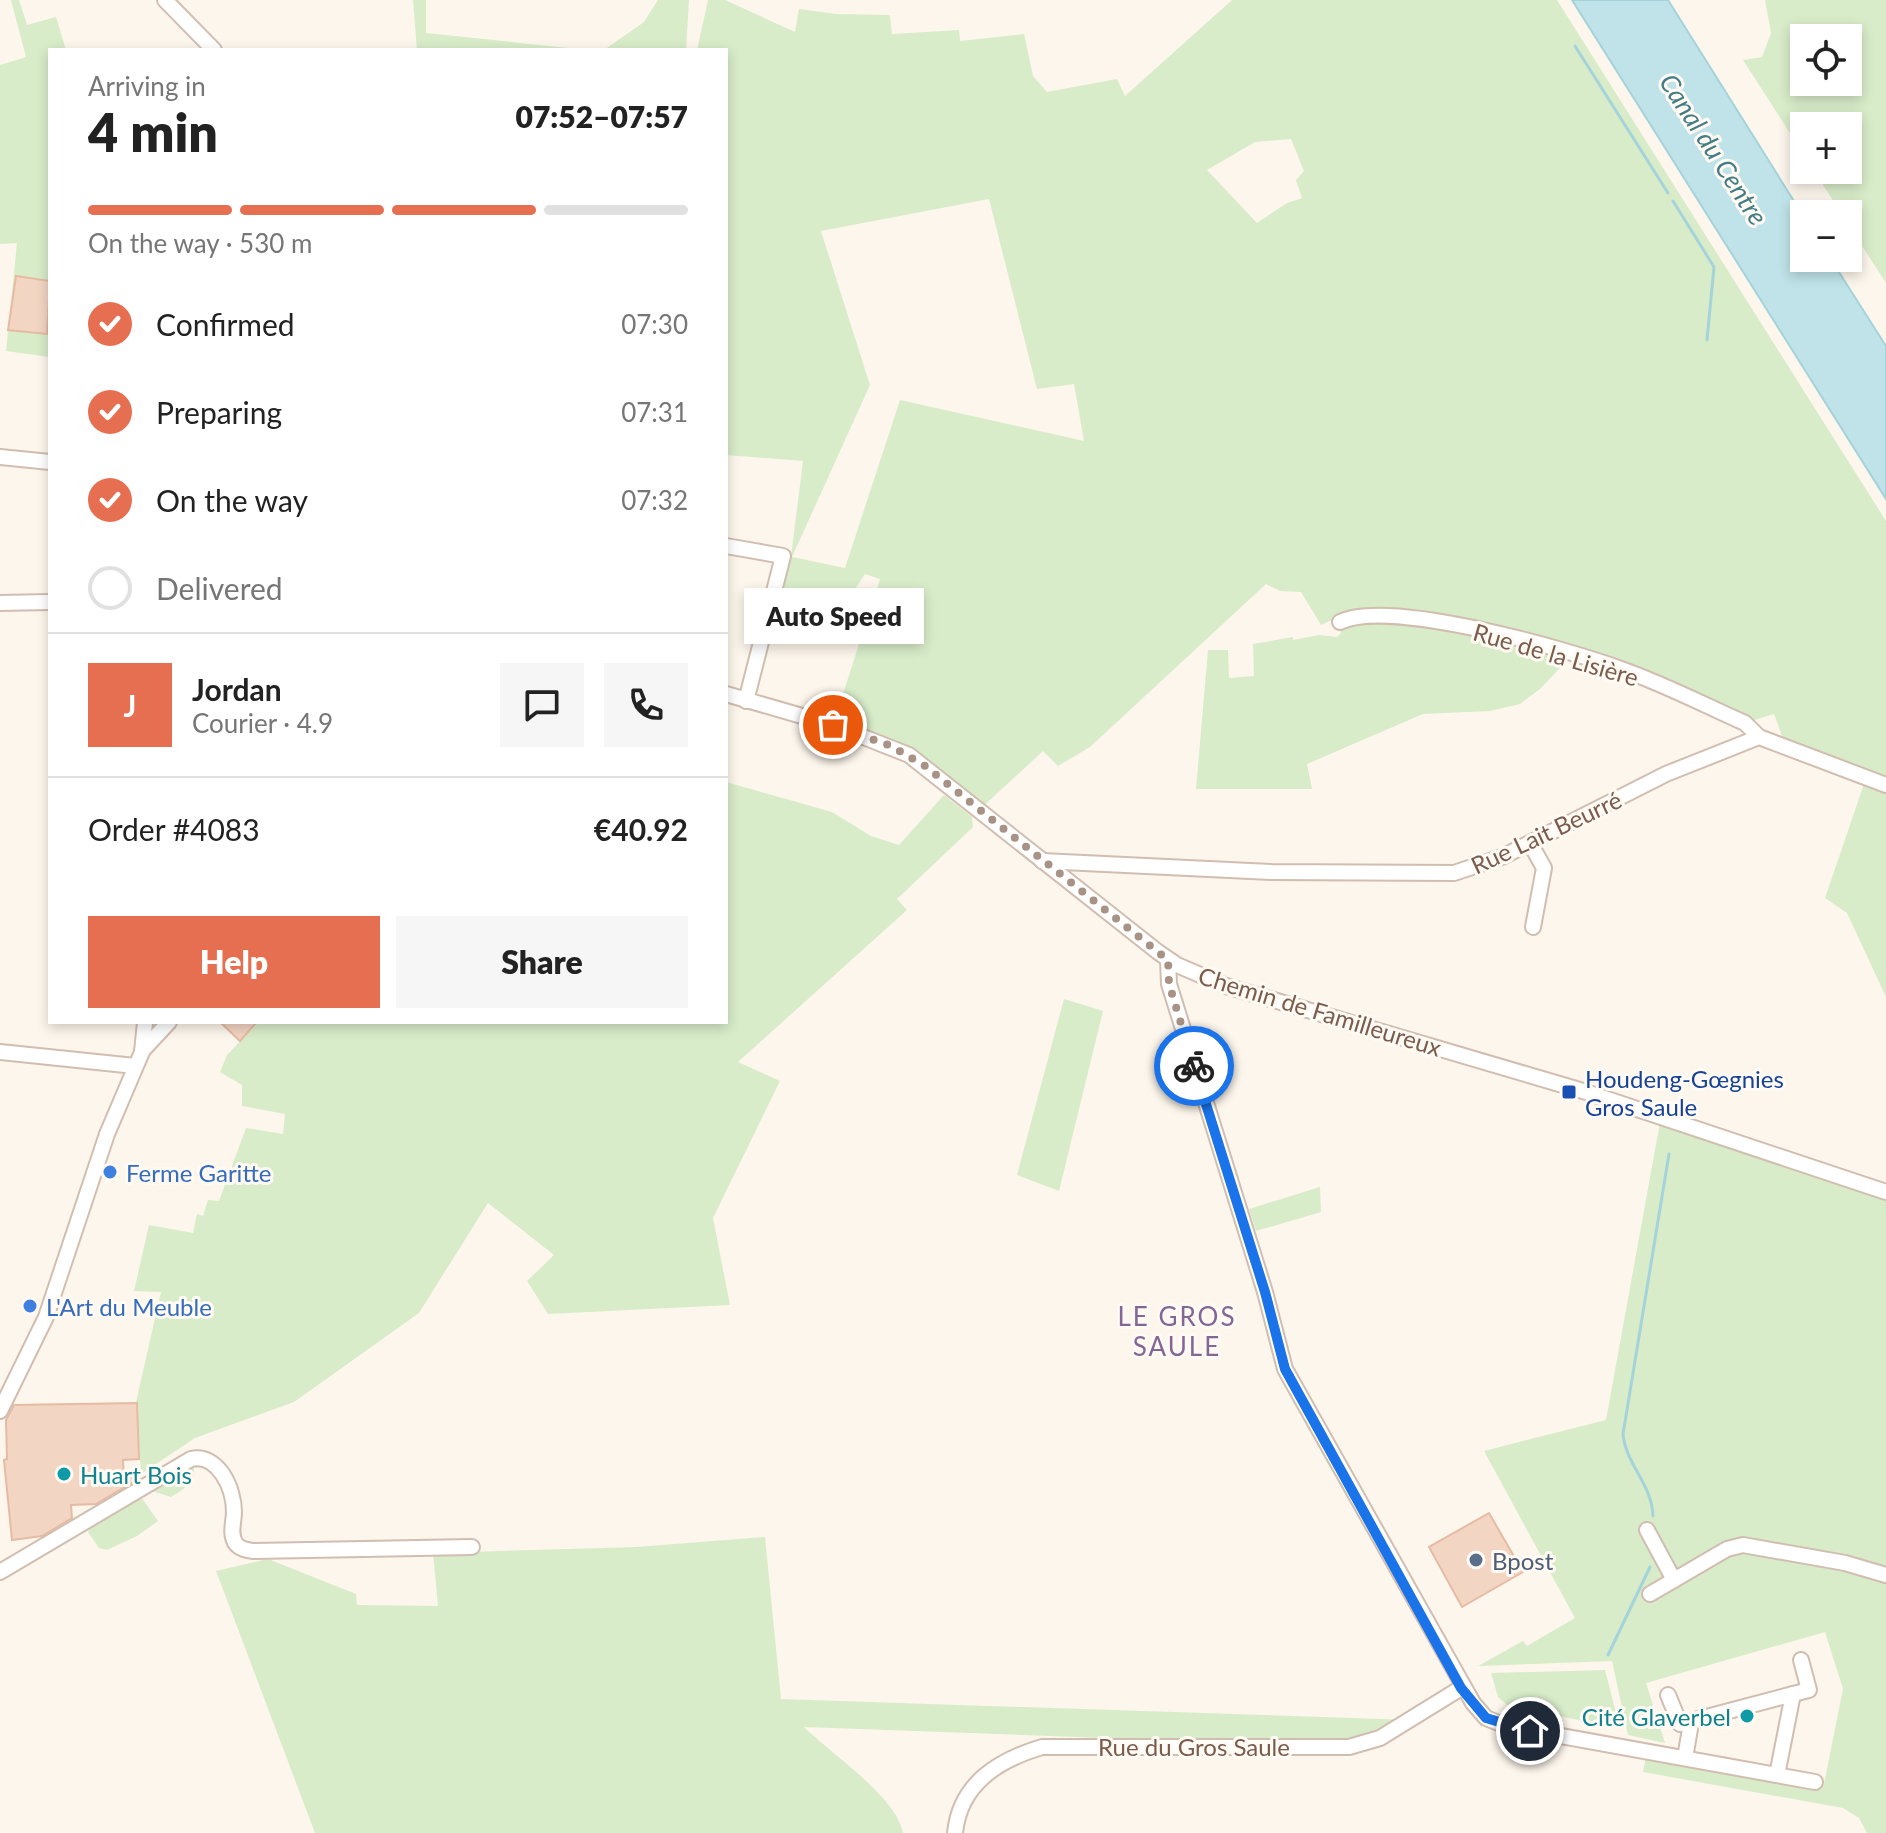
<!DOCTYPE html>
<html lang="en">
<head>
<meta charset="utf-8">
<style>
  :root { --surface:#fff; --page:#f6f6f6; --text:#222; --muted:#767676; --line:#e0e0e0; --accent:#e76f51 }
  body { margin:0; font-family:Lato,sans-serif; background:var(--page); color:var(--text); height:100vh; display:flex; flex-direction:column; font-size:30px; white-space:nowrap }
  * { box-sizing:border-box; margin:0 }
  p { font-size:26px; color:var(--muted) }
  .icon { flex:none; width:44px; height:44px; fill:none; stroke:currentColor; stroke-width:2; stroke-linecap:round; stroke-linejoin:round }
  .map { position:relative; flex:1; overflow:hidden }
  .details { position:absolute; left:48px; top:48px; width:680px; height:976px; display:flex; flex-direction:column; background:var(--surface); border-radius:0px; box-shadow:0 4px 12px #0003 }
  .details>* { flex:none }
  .tools { position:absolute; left:1790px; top:24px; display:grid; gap:16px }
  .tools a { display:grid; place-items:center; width:72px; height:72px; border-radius:0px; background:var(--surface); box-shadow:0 4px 12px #0003; font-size:40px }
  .pin { position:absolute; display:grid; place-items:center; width:68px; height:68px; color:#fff; margin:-34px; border:4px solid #fff; border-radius:50%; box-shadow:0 2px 8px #0007 }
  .courier { position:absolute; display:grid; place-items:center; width:80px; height:80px; margin:-40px; border:6px solid #1a73e8; border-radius:50%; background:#fff; color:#222; box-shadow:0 2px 10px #0007 }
  .bubble { position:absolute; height:56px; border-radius:0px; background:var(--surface); box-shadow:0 4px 12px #0003; font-size:26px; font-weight:800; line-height:56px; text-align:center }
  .head em { font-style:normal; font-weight:800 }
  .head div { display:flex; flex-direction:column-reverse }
  .head { display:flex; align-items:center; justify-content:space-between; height:136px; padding:0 40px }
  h1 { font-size:52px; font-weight:800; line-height:60px }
  .bar { display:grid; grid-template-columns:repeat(4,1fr); gap:12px 8px; align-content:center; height:96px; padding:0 40px }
  .bar i { height:10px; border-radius:6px; background:var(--line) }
  .bar .current { background:var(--accent) }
  .bar p { grid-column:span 4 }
  .line { display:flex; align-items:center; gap:20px; padding:0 40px; border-top:2px solid var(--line) }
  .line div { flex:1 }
  .round { display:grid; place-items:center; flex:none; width:84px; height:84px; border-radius:0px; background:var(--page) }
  ol { padding:0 40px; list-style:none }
  li { display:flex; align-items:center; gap:24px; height:88px }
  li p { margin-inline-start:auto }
  li .icon { padding:8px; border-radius:50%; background:var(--accent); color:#fff; stroke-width:4 }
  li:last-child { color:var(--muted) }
  li i { width:44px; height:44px; border:4px solid var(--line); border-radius:50% }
  .button { display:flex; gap:16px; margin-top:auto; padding:16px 40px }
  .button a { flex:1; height:92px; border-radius:0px; background:var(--accent); color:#fff; font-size:32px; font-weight:800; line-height:92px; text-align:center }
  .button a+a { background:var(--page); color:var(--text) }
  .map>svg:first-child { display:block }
</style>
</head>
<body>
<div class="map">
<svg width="1886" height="1833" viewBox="0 0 1886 1833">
  <rect width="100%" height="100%" fill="#fdf6ec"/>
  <g fill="#d8ecc9" fill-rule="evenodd">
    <polygon points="11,0 19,0 27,25 56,17 66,50 50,50 50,357 6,351 17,243 0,244 0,65 26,57"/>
    <polygon points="413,0 426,0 426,33 587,50 417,50"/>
    <polygon points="658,0 689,0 686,50 604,50 644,22"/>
    <path d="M708 0H725L795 32 799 9 836 14 890 15 892 34 959 30 960 41 1024 34 1033 76 1047 92 1117 79 1125 96 1232 0H1557L1886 521V997L1847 913 1825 898 1866 778 1786 747 1774 714 1745 723 1573 654 1540 689 1520 704 1490 711 1423 714 1307 764 1312 789H1196L1208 650H1228L1229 678 1254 676 1253 644 1293 637V640L1319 635 1337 637 1341 633 1336 618 1321 625 1301 592 1280 591 1266 584 1090 747 1058 766 1043 751 978 811 925 766 833 725 880 579 865 574 832 624 819 626 810 603 775 587 783 556 791 557 803 461 726 455V50H697ZM1291 139 1304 171 1296 180 1302 198 1287 203 1257 223 1207 170 1255 142ZM989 199 1037 389 1074 384 1084 441 900 400 845 568 792 557 870 385 821 231Z"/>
    <path d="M1765 0H1886V283L1848 224V214H1842L1813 170H1848V126H1804V155L1743 60 1762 57 1771 33ZM1848 38V82H1804V38Z"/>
    <polygon points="726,782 832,812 871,836 899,845 944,795 972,817 973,827 897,899 907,910 738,1062 780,1081 713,1218 730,1305 548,1314 527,1281 554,1255 488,1203 419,1313 294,1402 195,1438 141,1474 136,1402 161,1292 134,1291 149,1225 193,1233 197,1214 203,1216 208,1200 219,1201 246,1128 283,1134 285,1114 242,1106 242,1085 220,1072 227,1055 259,1022 726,1022"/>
    <polygon points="1064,999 1103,1011 1059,1191 1017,1175"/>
    <polygon points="1661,1117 1863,1184 1886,1183 1886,1833 1867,1833 1859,1818 1843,1808 1643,1772 1647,1752 1824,1784 1843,1689 1825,1632 1646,1683 1665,1743 1628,1735 1612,1661 1478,1666 1523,1641 1527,1646 1575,1618 1484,1451 1606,1420"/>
    <polygon points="1320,1187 1321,1212 1256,1231 1249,1209"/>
    <path d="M190 1465 194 1468C194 1484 184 1489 171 1497L152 1491 153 1486Z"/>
    <polygon points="141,1497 158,1521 137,1536 107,1550 99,1548 88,1532 92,1525"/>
    <path d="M765 1537 781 1699 1411 1720 1349 1747 804 1727C830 1753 896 1796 903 1833H315L216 1571 268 1559 356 1594 357 1605 438 1606 433 1553 636 1547Z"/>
    <polygon points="1605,1670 1620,1729 1507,1705 1498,1697 1491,1673"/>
  </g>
  <polygon fill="#bfe3e8" stroke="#a5d3da" stroke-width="2" points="1572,0 1668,0 1804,217 1804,258 1830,258 1886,346 1886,499"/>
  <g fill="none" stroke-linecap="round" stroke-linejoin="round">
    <g stroke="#a5d3da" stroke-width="3">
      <polyline points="1575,46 1668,193"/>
      <polyline points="1673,201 1714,267 1707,340"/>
      <path d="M1653 1516C1652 1484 1626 1465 1623 1434L1669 1154"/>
      <polyline points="1608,1655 1650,1567"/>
    </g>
  </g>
  <g fill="#f3d5c3" stroke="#e6bba3" stroke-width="2">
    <polygon points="16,276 50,281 47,334 8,330"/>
    <polygon points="220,1022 257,1022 240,1041"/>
    <polygon points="137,1403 139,1459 123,1460 124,1478 133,1478 133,1482 96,1504 71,1505 72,1518 42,1536 12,1540 4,1460 7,1459 6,1420 14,1405"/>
    <polygon points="1489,1513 1523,1572 1462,1607 1429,1547"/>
  </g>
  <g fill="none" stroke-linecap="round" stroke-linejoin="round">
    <g stroke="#d1beb0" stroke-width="18">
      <g id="minor">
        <polyline points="165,0 214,50"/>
        <polyline points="0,457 50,462"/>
        <polyline points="726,546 783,556 746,701"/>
        <polyline points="0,603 50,602"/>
        <path d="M1340 622C1389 598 1566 649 1621 669 1664 684 1704 705 1745 723L1759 737"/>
        <polyline points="726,694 833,725 909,755 1158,952 1177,965 1226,986 1583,1091 1886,1192"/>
        <polyline points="1530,843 1544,868 1533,927"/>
        <polyline points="1042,861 1271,872 1454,873 1502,857 1666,774 1759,737 1886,785"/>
        <polyline points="1168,960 1169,984 1265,1292 1285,1369 1473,1703 1486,1718 1506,1726 1815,1782"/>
        <polyline points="142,1051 169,1022"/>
        <polyline points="0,1052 135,1066"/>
        <polyline points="0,1411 46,1317 107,1134 142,1052 145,1022"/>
        <polyline points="1647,1530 1674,1580"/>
        <path d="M0 1572 191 1459C218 1453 234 1488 234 1512 234 1522 229 1534 236 1544 240 1549 247 1550 253 1551L472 1547"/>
        <polyline points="1650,1594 1727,1549 1743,1545 1845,1563 1886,1575"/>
        <polyline points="1793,1694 1809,1690 1801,1660"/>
        <polyline points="1668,1695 1680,1724 1793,1694 1777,1775"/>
        <polyline points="1685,1758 1691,1723"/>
        <path d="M955 1833C960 1783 999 1760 1042 1747H1349L1380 1738 1461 1688"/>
      </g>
    </g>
    <use href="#minor" stroke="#fff" stroke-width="14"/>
  </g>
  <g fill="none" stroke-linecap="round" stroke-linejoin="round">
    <polyline stroke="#a89285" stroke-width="8" stroke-dasharray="0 14.4" points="833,725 891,746 925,766 1168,960 1169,984 1194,1066"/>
    <polyline stroke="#1a73e8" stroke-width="10" points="1194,1066 1265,1292 1285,1369 1461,1688 1486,1718 1530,1731"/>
  </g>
  <rect fill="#1a4fb4" stroke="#fffaf3" stroke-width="3" x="1561" y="1084" width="16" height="16" rx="4"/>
  <g fill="#3f7fe0" stroke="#fffaf3" stroke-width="3">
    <circle cx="110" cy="1172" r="8"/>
    <circle cx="30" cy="1306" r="8"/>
  </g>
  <g fill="#0f9aa8" stroke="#fffaf3" stroke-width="3">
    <circle cx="64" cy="1474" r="8"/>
    <circle cx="1747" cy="1716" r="8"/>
  </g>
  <circle fill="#5c6f8a" stroke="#fffaf3" stroke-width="3" cx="1476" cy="1560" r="8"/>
  <g text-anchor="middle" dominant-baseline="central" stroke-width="6" stroke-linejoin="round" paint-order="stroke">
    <g font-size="24" fill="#7a5c4d" stroke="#fffaf3">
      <text transform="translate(1556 654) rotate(16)">Rue de la Lisière</text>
      <text transform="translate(1546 832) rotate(-25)">Rue Lait Beurré</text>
      <text transform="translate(1320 1011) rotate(17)">Chemin de Familleureux</text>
      <text x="1194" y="1746">Rue du Gros Saule</text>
    </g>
    <g font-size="24" fill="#164399" stroke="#fffaf3" text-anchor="start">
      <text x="1585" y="1078">Houdeng-Gœgnies<tspan x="1585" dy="28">Gros Saule</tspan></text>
    </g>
    <g font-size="24" fill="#366cbe" stroke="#fffaf3" text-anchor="start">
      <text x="126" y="1172">Ferme Garitte</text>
      <text x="46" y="1306">L'Art du Meuble</text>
    </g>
    <g font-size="24" fill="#0d838f" stroke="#fffaf3" text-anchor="start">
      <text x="80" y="1474">Huart Bois</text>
      <text x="1731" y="1716" text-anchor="end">Cité Glaverbel</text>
    </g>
    <g font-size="24" fill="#4e5e75" stroke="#fffaf3" text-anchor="start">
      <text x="1492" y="1560">Bpost</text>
    </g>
    <g font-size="26" font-style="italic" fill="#437c86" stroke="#fffaf3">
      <text transform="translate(1714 149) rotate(57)">Canal du Centre</text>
    </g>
    <g font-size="26" letter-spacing="2" fill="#846695" stroke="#fffaf3">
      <text x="1177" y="1316">LE GROS<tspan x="1177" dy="30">SAULE</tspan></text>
    </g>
  </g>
</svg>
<div class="tools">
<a><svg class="icon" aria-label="locate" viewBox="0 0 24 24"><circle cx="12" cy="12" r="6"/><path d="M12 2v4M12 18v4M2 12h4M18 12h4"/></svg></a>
<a>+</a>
<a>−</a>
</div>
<div class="pin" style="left:833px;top:725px;background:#ea580c"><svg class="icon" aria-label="bag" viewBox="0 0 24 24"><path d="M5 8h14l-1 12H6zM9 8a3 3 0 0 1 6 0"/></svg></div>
<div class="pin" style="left:1530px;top:1731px;background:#1f2937"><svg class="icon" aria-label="home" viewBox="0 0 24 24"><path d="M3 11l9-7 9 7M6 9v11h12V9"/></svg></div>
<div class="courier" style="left:1194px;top:1066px"><svg class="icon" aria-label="bike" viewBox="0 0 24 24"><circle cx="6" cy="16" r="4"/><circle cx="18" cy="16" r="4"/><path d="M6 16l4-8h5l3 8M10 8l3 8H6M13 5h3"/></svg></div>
<div class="bubble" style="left:744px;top:588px;width:180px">Auto Speed</div>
<section class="details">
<div class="head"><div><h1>4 min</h1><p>Arriving in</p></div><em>07:52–07:57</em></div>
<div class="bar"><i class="current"></i><i class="current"></i><i class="current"></i><i></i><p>On the way · 530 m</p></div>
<ol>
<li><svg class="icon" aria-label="check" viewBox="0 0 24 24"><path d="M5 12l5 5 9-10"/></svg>Confirmed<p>07:30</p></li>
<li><svg class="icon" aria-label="check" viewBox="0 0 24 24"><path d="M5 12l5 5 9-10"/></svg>Preparing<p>07:31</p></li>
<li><svg class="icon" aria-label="check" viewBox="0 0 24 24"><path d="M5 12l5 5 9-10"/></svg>On the way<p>07:32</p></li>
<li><i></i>Delivered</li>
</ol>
<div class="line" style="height:144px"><b class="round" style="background:var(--accent);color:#fff">J</b><div><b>Jordan</b><p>Courier · 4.9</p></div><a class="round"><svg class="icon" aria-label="chat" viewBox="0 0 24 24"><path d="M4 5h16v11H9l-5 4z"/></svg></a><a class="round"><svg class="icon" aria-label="phone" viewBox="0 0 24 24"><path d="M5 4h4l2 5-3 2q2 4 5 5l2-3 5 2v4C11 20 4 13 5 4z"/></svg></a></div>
<div class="line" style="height:104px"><div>Order #4083</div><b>€40.92</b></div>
<div class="button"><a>Help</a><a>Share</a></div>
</section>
</div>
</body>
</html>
